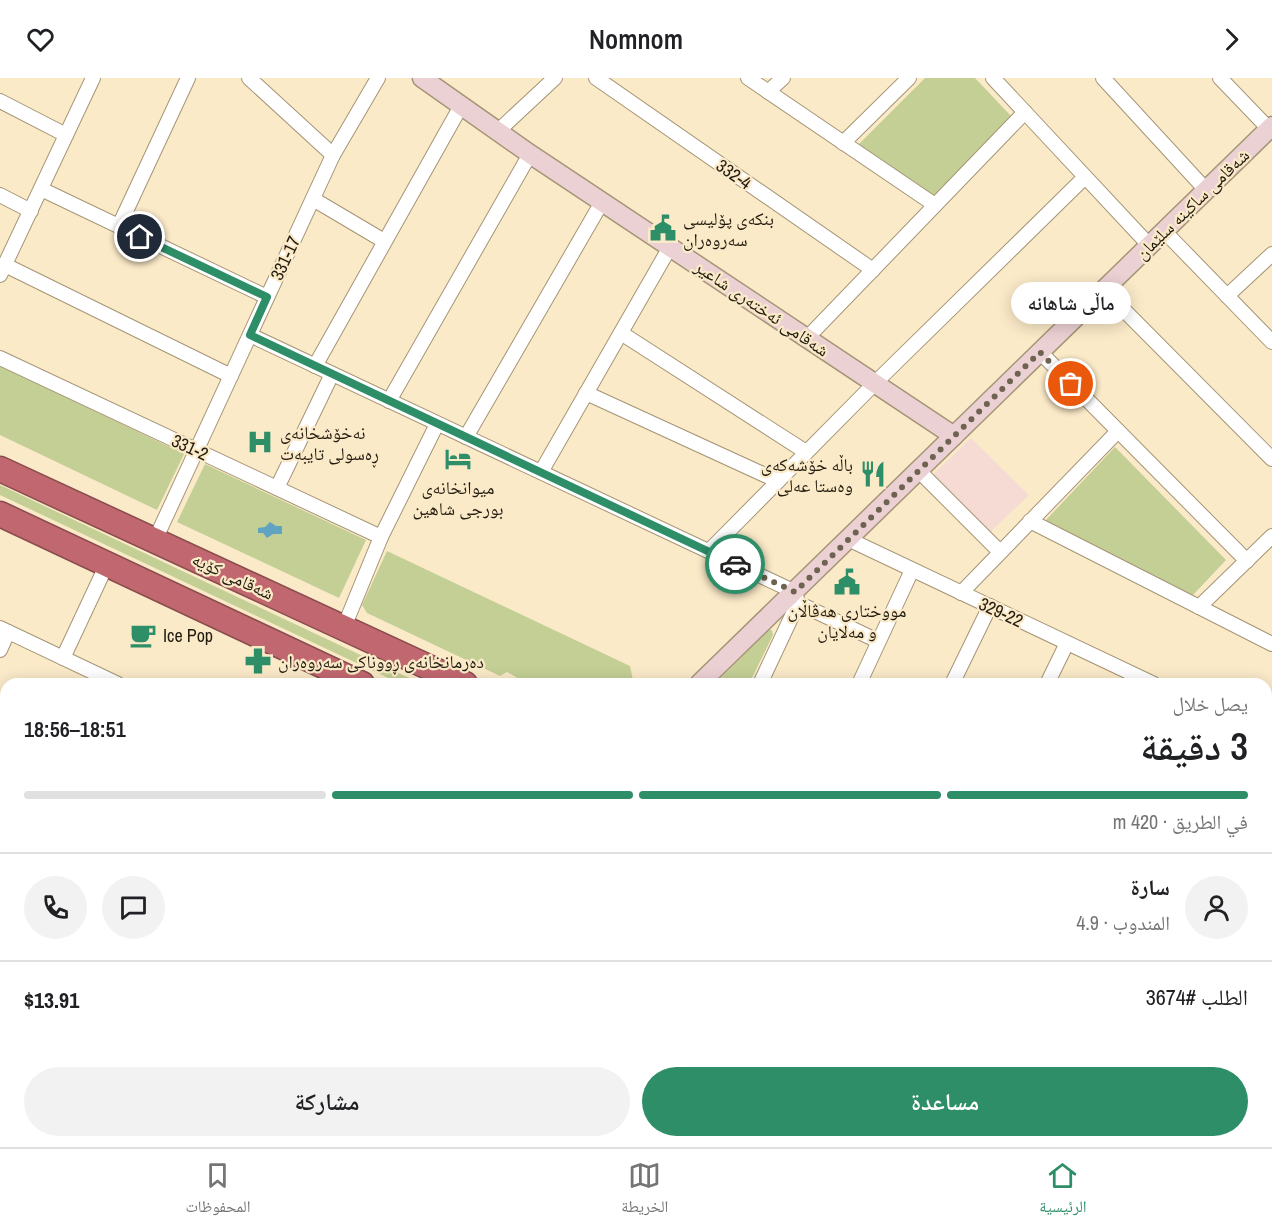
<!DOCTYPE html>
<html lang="ar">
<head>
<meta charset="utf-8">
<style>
  :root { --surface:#fff; --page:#f2f2f2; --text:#202124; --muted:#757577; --line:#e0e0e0; --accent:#2d8e68 }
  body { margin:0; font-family:"Archivo Narrow","Noto Naskh Arabic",sans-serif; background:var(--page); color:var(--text); direction:rtl; height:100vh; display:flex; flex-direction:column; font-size:22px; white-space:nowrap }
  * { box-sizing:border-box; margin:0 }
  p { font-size:20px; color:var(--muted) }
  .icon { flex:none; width:33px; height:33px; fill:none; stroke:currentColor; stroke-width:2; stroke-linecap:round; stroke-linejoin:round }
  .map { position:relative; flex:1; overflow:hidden; direction:ltr }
  .side { position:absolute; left:0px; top:600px; width:1272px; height:470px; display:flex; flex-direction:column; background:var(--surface); border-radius:18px 18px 0 0; box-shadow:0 3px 15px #0003; direction:rtl }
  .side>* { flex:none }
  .pin { position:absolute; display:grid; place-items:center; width:51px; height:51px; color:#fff; margin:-26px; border:3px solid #fff; border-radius:50%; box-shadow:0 2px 6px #0007 }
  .courier { position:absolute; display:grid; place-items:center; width:60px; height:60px; margin:-30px; border:4px solid #2d8e68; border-radius:50%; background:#fff; color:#222; box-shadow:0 2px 8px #0007 }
  .bubble { position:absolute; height:42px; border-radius:21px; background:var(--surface); box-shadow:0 3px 15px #0003; font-size:20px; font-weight:600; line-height:42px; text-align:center; direction:rtl }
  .summary em { font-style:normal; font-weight:600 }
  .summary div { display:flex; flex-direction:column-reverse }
  .summary { display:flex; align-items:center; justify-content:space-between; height:102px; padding:0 24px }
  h1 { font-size:39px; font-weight:600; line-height:45px }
  .bar { display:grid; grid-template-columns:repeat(4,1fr); gap:9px 6px; align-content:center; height:72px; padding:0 24px }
  .bar i { height:8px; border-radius:4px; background:var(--line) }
  .bar .current { background:var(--accent) }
  .bar p { grid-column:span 4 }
  .line { display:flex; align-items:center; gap:15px; padding:0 24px; border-top:2px solid var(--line) }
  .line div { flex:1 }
  .round { display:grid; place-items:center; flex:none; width:63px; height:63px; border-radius:32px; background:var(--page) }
  .cta { display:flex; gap:12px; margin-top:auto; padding:12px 24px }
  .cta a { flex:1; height:69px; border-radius:36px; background:var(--accent); color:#fff; font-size:24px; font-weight:600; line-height:69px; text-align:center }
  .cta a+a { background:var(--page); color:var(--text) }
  header { display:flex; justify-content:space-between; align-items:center; height:78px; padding:0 24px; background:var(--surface); font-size:27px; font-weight:600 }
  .tab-bar { display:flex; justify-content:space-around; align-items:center; height:84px; border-top:2px solid var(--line); background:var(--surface); font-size:16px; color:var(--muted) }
  .tab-bar a { display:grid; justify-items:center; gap:3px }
  .tab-bar .current { color:var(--accent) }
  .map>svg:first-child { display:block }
</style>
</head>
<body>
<header><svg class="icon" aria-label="forward" viewBox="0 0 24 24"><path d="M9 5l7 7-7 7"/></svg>Nomnom<svg class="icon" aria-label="heart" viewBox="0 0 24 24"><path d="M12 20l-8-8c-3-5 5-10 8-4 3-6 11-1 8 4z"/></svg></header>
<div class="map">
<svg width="1272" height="1069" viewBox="0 0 1272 1069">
  <rect width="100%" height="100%" fill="#fbeac8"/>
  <polygon fill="#f5dbd4" points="971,360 1029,417 981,463 924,405"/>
  <g fill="#c4cf96">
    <polygon points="925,0 975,0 1012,39 933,120 859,66"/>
    <polygon points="0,287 184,376 157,432 0,357"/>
    <polygon points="1115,369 1226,482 1192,518 1045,443"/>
    <polygon points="205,386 366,462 339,520 177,444"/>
    <polygon points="0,407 422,606 401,606 0,417"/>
    <polygon points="387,473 630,588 633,602 644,606 528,606 507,594 500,598 367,535 362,527"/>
    <polygon points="768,552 772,552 773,557 749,606 715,606"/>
    <polygon points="0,755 6,757 6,968 0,965"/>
    <polygon points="1272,897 1272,958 1266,955 1266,910"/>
    <polygon points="260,1064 350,1064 362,1069 255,1069"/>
    <polygon points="925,1064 1137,1064 1126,1069 919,1069"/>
  </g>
  <polygon fill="#61a4c2" points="270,444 276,448 282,448 282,456 273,456 267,460 263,455 258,455 258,450 265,449"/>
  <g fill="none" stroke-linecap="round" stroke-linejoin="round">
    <g stroke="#a59576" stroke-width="16">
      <g id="street">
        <polyline points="249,0 333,77"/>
        <polyline points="596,0 873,192"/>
        <polyline points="748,0 935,127"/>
        <polyline points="993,0 1149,167"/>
        <polyline points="1103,0 1206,112"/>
        <polyline points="1220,0 1269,51"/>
        <polyline points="768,14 783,0"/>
        <polyline points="0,23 66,57"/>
        <polyline points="497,54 555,0"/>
        <polyline points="843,65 909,0"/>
        <polyline points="41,111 267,219"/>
        <polyline points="0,117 31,133"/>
        <polyline points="313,121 384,163"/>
        <polyline points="119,148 188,0"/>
        <polyline points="1164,153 1272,264"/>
        <polyline points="5,187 231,298"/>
        <polyline points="0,197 93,0"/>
        <polyline points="1104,212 1272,381"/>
        <polyline points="1227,218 1272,176"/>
        <polyline points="621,255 806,374"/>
        <polyline points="250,257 795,514 798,525 760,606"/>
        <polyline points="807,260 1025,34"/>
        <polyline points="1040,274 1247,483"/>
        <polyline points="0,280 381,459"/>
        <polyline points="315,288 461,28"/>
        <polyline points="586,315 778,403"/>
        <polyline points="389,323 530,76"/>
        <polyline points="466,359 602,124"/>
        <polyline points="918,392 1000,474"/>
        <polyline points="541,394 670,169"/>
        <polyline points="277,410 332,296"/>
        <polyline points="1030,443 1272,566"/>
        <polyline points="848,461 1154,606"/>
        <polyline points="155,462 333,77 378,0"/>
        <polyline points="709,473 875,305 1085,99"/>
        <polyline points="961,515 1118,353"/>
        <polyline points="798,525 878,563"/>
        <polyline points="1199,529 1272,458"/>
        <polyline points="344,549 381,459 437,346"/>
        <polyline points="0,550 118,606"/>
        <polyline points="0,572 8,554"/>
        <polyline points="63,580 107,486"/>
        <polyline points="859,606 912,492"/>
        <polyline points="952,606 990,528"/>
        <polyline points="1047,606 1067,565"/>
        <polyline points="0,648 6,651"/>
        <polyline points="1266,659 1272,662"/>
        <polyline points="0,742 6,745"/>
        <polyline points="1266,758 1272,761"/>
        <polyline points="1266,819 1272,806"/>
        <polyline points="1266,859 1272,861"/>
        <polyline points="0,972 6,975"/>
        <polyline points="0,991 6,985"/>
        <polyline points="154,1064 163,1069"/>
        <polyline points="368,1064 379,1069"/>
        <polyline points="41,1069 47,1064"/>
        <polyline points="491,1069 494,1064"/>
        <polyline points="577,1069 580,1064"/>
        <polyline points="679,1069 682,1064"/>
        <polyline points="894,1069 901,1064"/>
      </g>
    </g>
    <g stroke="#a59576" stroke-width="21">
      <g id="secondary">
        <polyline points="422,0 530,76 954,358"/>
        <polyline points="699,606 1272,48"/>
        <polyline points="180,1069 185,1064"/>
        <polyline points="1160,1069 1170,1064"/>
      </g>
    </g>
    <g stroke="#894c4d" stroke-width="27">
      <g id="highway">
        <polyline points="0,391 465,606"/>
        <polyline points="0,436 362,606"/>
        <polyline points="1266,980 1272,983"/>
        <polyline points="1266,1010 1272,1011"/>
        <polyline points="1266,1037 1272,1040"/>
      </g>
    </g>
    <use href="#street" stroke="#fff" stroke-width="14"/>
    <use href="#secondary" stroke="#ecd1d4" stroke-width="18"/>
    <use href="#highway" stroke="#c1676f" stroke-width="24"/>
  </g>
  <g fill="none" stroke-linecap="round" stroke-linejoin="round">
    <polyline stroke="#6e6350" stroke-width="6" stroke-dasharray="0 10.8" points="735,486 795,514 1040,274 1071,306"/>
    <polyline stroke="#2d8e68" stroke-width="8" points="140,159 267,219 250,257 735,486"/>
  </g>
  <defs>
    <g id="civic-bare" transform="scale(2.07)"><path d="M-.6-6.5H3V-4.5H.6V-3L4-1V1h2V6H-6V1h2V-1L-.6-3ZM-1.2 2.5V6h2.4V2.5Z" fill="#2d8e68" stroke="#fbeac8" stroke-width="2.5" paint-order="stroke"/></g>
    <g id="hospital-bare" transform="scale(2.07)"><path d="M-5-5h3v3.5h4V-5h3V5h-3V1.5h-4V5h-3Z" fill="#2d8e68" stroke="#fbeac8" stroke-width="2.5" paint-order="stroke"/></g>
    <g id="hotel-bare" transform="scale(2.07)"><path d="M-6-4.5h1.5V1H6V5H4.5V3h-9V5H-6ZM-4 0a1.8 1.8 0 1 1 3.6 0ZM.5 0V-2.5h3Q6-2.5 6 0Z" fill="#2d8e68" stroke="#fbeac8" stroke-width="2.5" paint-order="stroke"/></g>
    <g id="restaurant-bare" transform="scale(2.07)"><path d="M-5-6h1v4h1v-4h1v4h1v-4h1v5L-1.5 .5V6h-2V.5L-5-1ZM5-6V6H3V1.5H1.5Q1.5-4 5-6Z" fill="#2d8e68" stroke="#fbeac8" stroke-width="2.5" paint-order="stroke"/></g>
    <g id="cafe-bare" transform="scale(2.07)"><path d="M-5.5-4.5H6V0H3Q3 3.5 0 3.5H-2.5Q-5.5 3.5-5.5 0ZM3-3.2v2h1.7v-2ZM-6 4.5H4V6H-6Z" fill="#2d8e68" stroke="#fbeac8" stroke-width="2.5" paint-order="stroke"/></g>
    <g id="pharmacy-bare" transform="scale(2.07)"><path d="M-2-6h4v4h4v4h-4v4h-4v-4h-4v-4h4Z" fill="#2d8e68" stroke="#fbeac8" stroke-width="2.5" paint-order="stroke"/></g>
  </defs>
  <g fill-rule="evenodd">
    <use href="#civic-bare" x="663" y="150"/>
    <use href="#hospital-bare" x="260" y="364"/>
    <use href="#hotel-bare" x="458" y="381"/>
    <use href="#restaurant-bare" x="873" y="396"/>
    <use href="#civic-bare" x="847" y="504"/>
    <use href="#cafe-bare" x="143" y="557"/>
    <use href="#pharmacy-bare" x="258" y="583"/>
  </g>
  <g text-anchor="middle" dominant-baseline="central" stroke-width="4.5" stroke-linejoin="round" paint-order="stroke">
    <g font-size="18" fill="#221b0f" stroke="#fbeac8">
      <text transform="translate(734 96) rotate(35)">332-4</text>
      <text transform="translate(1192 126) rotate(-44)">شەقامی ساکینە سلێمان</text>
      <text transform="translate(285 180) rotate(-65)">331-17</text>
      <text transform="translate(762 230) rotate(34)">شەقامی ئەختەری شاعیر</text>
      <text transform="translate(190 369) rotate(25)">331-2</text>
      <text transform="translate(233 498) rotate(25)">شەقامی کۆیە</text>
      <text transform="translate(1001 534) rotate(25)">329-22</text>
    </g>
    <g font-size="18" fill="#221b0f" stroke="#fbeac8" text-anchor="start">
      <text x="683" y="140">بنکەی پۆلیسی<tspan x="683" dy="21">سەروەران</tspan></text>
      <text x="280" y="354">نەخۆشخانەی<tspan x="280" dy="21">ڕەسولی تایبەت</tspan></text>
      <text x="853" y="386" text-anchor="end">باڵە خۆشەکەی<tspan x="853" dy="21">وەستا عەلی</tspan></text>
      <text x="458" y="409" text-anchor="middle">میوانخانەی<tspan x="458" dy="21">بورجی شاهین</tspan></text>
      <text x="847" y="532" text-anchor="middle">مووختاری ھەڤاڵان<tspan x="847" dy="21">و مەلایان</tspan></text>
      <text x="163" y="557">Ice Pop</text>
      <text x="278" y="583">دەرمانخانەی ڕووناکی سەروەران</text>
    </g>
  </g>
</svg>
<div class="pin" style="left:1071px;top:306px;background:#ea580c"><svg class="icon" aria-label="bag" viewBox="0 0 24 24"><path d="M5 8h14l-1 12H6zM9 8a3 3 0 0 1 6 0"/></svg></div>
<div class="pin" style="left:140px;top:159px;background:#1f2937"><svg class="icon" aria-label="home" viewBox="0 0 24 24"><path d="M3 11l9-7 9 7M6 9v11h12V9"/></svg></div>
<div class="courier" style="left:735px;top:486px"><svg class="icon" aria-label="car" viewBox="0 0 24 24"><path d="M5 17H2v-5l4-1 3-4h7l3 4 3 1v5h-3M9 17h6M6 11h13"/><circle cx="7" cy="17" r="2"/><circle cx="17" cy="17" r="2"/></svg></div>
<div class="bubble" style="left:1011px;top:204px;width:120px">ماڵی شاھانە</div>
<section class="side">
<div class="summary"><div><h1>3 دقيقة</h1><p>يصل خلال</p></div><em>18:51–18:56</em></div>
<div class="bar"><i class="current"></i><i class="current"></i><i class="current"></i><i></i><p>في الطريق · 420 m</p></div>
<div class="line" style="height:108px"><a class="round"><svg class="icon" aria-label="person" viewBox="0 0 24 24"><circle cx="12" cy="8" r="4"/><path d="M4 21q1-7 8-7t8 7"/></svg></a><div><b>سارة</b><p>المندوب · 4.9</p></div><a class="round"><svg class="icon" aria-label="chat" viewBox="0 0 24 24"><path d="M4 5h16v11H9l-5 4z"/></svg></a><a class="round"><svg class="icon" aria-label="phone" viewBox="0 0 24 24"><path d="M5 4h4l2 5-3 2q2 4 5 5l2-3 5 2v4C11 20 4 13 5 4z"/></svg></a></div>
<div class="line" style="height:78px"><div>الطلب #3674</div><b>$13.91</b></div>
<div class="cta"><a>مساعدة</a><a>مشاركة</a></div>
</section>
</div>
<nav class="tab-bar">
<a class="current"><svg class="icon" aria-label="home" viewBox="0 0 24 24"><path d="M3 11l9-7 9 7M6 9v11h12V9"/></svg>الرئيسية</a>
<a><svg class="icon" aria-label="map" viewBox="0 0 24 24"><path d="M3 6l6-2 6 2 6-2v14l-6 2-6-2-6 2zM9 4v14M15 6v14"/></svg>الخريطة</a>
<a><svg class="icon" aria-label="saved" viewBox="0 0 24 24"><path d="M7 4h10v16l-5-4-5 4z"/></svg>المحفوظات</a>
</nav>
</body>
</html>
